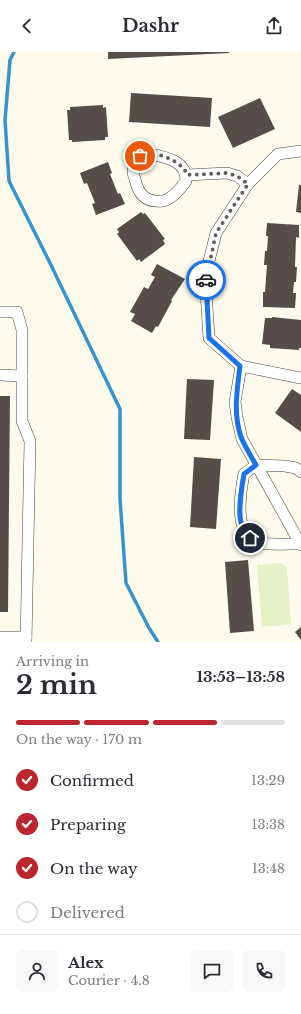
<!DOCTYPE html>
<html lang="en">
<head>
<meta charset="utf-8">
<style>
  :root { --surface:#fff; --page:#f7f7f7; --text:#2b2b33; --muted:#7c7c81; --line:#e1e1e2; --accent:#bc252e }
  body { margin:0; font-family:"Libre Baskerville",serif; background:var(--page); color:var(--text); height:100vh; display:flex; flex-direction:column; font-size:15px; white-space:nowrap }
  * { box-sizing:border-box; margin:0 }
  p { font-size:13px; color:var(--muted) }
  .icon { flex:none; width:22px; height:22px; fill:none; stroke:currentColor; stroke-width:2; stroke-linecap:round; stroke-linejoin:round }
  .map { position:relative; height:590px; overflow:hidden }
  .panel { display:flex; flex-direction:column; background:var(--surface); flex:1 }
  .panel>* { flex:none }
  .pin { position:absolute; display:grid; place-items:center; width:34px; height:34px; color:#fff; margin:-17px; border:2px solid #fff; border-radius:50%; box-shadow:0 1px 4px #0007 }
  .courier { position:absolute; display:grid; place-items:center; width:40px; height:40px; margin:-20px; border:3px solid #1a73e8; border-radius:50%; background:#fff; color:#222; box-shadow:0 1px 5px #0007 }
  .overview em { font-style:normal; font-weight:800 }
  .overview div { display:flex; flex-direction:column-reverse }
  .overview { display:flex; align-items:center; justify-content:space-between; height:68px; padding:0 16px }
  h1 { font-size:26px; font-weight:800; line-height:30px }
  .bar { display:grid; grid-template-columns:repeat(4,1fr); gap:6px 4px; align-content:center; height:48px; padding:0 16px }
  .bar i { height:5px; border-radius:3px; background:var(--line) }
  .bar .on { background:var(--accent) }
  .bar p { grid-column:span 4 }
  .line { display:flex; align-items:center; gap:10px; padding:0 16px; border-top:1px solid var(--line) }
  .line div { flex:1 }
  .round { display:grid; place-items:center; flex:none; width:42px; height:42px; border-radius:6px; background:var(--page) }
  ol { padding:0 16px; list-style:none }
  li { display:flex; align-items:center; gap:12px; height:44px }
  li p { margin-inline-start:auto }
  li .icon { padding:4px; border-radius:50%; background:var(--accent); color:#fff; stroke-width:4 }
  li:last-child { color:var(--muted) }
  li i { width:22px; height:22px; border:2px solid var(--line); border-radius:50% }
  header { display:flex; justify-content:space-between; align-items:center; height:52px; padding:0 16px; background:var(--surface); font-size:18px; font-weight:800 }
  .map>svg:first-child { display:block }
</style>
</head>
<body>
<header><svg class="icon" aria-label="back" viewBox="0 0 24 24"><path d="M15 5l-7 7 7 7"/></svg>Dashr<svg class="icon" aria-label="share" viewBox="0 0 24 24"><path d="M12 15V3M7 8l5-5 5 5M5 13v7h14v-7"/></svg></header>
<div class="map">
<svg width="301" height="590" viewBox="0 0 301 590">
  <rect width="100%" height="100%" fill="#fffbec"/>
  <polygon fill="#e3f0c8" points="282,511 287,516 291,572 262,575 257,513"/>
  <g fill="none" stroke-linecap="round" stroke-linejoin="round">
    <polyline stroke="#3893cd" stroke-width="3.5" points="14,0 10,8 5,68 9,129 50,211 120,357 120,447 126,531 149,576 158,590"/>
  </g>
  <g fill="#554d49">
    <polygon points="108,0 229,0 229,1 108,7"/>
    <polygon points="131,41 212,46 210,75 129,70"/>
    <polygon points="260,46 275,77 233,96 218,65"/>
    <polygon points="103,53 103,56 106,55 108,85 105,85 105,88 72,90 72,88 69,88 67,58 70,58 70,55"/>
    <polygon points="108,110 112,121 110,122 118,142 120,141 125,152 96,163 92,152 95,151 87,131 84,132 80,121"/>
    <polygon points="299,133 301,133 301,161 296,160"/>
    <polygon points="141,160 143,162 145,161 165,187 163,188 165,192 141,210 139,207 137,209 117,182 119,180 117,177"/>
    <polygon points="267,171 299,173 299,186 296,185 295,215 297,215 296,230 294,230 293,241 296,241 295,256 263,255 263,240 265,240 267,213 264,213 265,199 267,199 268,184 266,184"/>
    <polygon points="157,212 185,227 171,248 172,249 158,275 156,274 152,281 131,269 135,262 130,260 144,235 148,237 155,225 151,223"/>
    <polygon points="272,265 301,268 301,296 299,296 299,298 270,296 270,293 262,292 265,266 272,266"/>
    <polygon points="187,327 214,328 210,388 184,387"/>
    <polygon points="292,337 301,343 301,380 275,361"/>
    <polygon points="0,344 10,344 8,560 0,560"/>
    <polygon points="194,405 221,407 216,477 190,475"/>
    <polygon points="248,508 254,579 230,581 225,510"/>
    <polygon points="301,575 301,588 295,580"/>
  </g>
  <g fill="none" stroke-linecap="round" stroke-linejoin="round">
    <g stroke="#404040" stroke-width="12">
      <g id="minor">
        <path d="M150 102C166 105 187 109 186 129 181 136 172 147 163 149 146 151 138 142 135 127 134 125 133 121 133 118 134 113 138 108 140 104Z"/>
        <polyline points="187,123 227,121 237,124 248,132"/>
        <polyline points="0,260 17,260 22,278 22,369 30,389 26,590"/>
        <polyline points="241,314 209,286 205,225 216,181 248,132 278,102 301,99"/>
        <polyline points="0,323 22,324"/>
        <polyline points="301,326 241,314 235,350 237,365 242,387 301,493"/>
        <path d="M301 492C288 492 273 493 260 491 233 485 240 442 244 422L256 413 285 414 296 416 301 420"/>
        <polyline points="0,585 26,585"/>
      </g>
    </g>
    <use href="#minor" stroke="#fff" stroke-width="11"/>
  </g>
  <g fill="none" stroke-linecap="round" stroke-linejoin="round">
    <path stroke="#62605b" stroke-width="4" stroke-dasharray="0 7.2" d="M140 104C143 103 146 102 149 102 161 101 184 111 187 123L227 121 237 124 248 132 216 181 206 228"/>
    <path stroke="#1a73e8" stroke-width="5" d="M206 228 209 286 240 314C237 339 233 361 241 385 245 395 251 404 256 413L244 422C242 433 238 460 241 470 242 476 246 481 250 486"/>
  </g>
</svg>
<div class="pin" style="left:140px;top:104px;background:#ea580c"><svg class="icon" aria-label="bag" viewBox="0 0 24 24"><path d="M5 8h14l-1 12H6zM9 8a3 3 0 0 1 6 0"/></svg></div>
<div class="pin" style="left:250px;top:486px;background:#1f2937"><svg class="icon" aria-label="home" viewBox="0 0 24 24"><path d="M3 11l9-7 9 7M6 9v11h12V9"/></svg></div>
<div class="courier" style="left:206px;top:228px"><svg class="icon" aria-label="car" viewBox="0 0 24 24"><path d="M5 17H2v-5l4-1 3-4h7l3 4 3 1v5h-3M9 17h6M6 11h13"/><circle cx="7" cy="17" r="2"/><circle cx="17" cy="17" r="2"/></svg></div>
</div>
<section class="panel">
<div class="overview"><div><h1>2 min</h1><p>Arriving in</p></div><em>13:53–13:58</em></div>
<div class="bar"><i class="on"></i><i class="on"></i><i class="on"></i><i></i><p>On the way · 170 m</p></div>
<ol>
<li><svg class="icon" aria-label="check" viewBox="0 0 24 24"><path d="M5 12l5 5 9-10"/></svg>Confirmed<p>13:29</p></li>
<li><svg class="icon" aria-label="check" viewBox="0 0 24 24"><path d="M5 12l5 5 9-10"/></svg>Preparing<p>13:38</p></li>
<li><svg class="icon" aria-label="check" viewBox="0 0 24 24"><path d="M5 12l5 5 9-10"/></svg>On the way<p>13:48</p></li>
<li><i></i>Delivered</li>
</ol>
<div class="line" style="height:72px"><a class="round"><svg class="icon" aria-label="person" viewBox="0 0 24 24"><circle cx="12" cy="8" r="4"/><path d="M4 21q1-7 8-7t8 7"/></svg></a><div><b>Alex</b><p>Courier · 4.8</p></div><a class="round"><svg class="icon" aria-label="chat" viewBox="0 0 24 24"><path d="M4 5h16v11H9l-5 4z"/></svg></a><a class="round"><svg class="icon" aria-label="phone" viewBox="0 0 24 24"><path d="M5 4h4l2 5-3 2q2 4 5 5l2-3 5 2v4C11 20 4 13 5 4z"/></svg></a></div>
</section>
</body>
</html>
